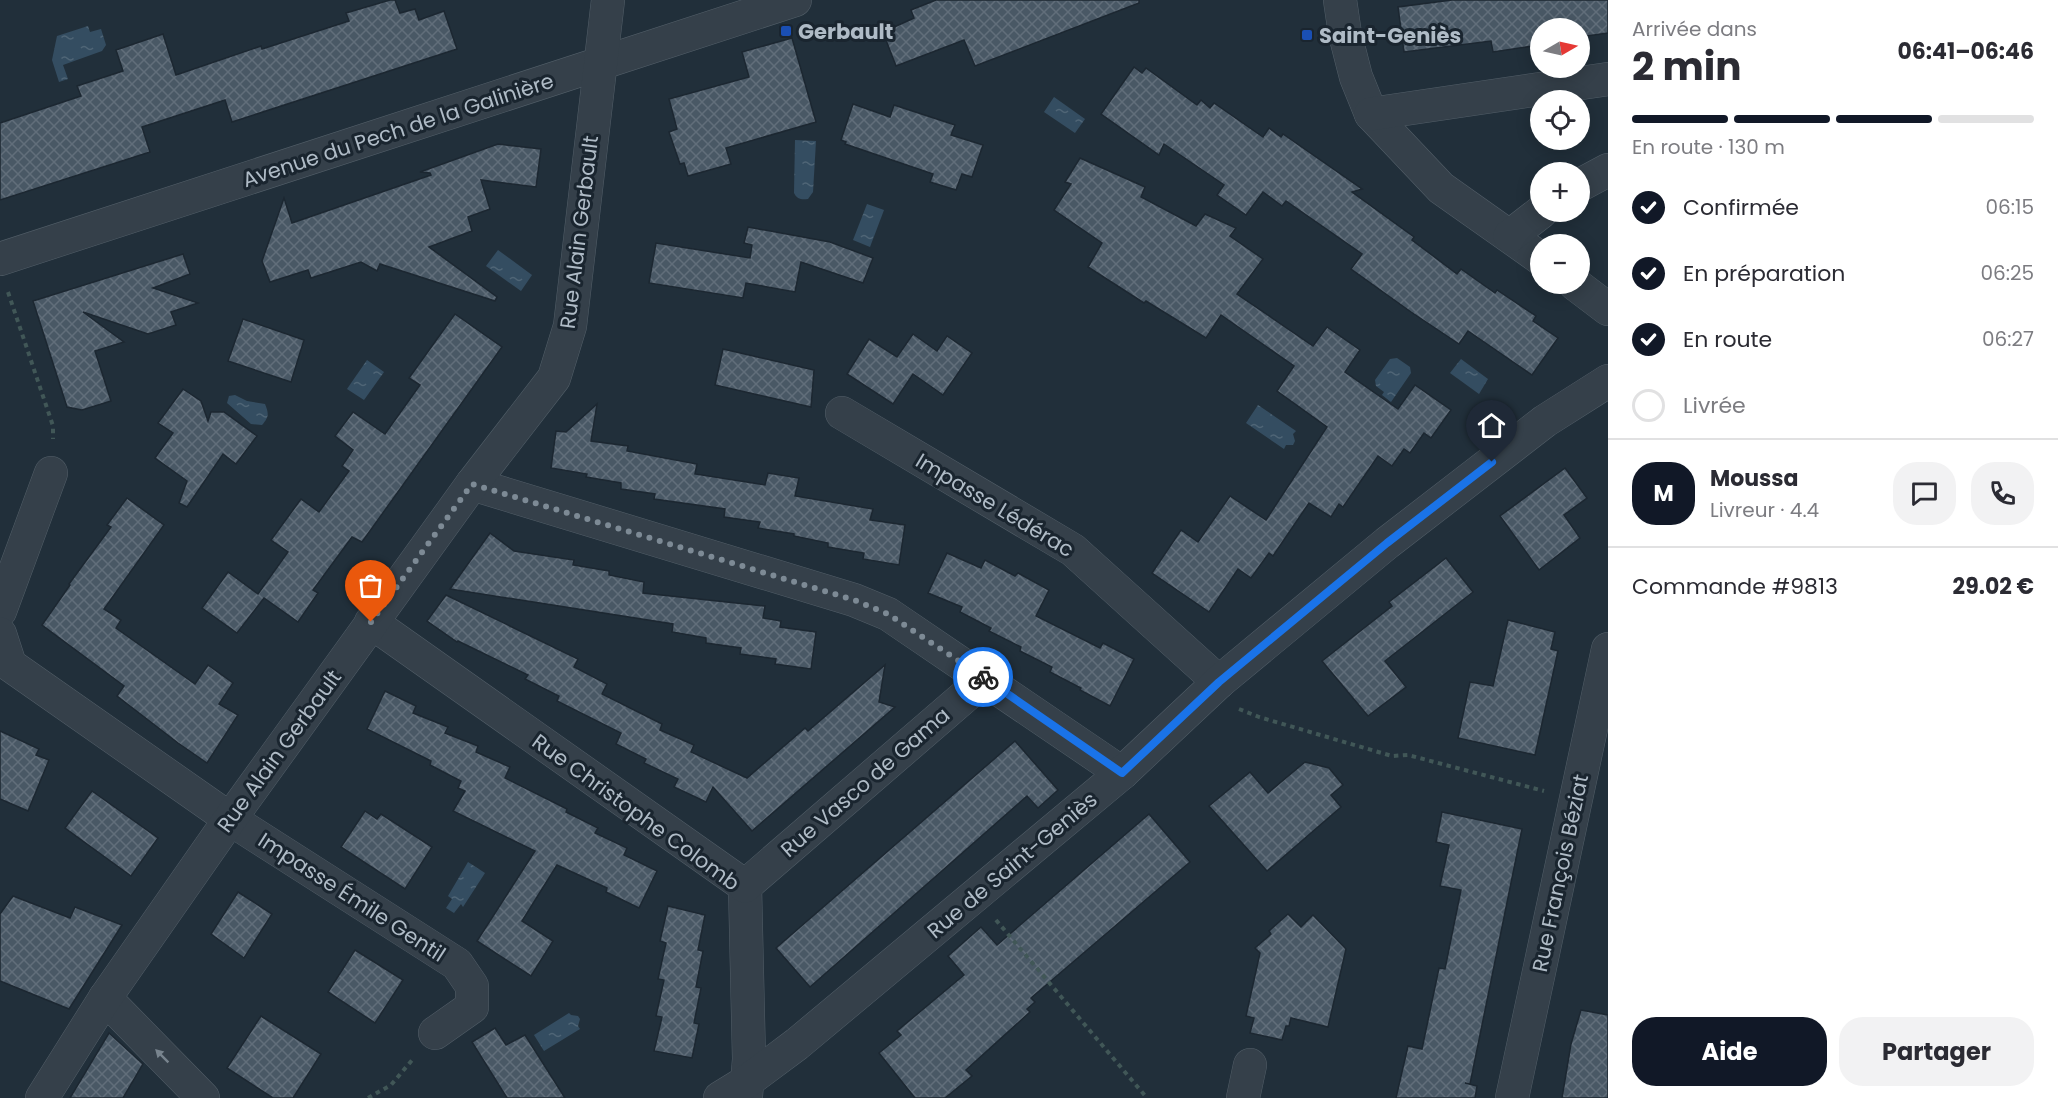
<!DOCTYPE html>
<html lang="fr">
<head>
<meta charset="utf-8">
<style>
  :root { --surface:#fff; --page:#f2f2f3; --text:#2b2b33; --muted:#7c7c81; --line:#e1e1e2; --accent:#111827 }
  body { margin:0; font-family:Poppins,sans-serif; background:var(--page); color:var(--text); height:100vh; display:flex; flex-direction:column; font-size:22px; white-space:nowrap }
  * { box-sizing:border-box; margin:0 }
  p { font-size:20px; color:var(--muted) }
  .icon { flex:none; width:33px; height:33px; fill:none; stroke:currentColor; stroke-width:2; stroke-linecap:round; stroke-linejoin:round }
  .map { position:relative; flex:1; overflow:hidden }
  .details { display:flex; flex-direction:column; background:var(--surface); width:450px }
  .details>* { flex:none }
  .needle { width:39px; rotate:81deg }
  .fabs { position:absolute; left:1530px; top:18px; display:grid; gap:12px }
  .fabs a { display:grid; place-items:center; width:60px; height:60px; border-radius:50%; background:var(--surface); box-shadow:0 3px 15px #0003; font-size:30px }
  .pin { position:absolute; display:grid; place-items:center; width:51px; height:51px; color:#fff; margin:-62px -26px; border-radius:50% 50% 50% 0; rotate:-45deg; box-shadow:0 0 6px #0007 }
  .pin .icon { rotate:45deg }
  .courier { position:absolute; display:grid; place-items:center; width:60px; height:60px; margin:-30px; border:4px solid #1a73e8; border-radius:50%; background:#fff; color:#222; box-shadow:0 2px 8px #0007 }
  .summary em { font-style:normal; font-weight:700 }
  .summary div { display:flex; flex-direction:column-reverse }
  .summary { display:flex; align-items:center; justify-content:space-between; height:102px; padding:0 24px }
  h1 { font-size:39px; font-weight:700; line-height:45px }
  .bar { display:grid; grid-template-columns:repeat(4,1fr); gap:9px 6px; align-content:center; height:72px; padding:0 24px }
  .bar i { height:8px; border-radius:4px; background:var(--line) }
  .bar .active { background:var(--accent) }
  .bar p { grid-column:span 4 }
  .line { display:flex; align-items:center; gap:15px; padding:0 24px; border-top:2px solid var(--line) }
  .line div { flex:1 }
  .round { display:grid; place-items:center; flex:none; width:63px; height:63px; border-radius:24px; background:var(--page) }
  ol { padding:0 24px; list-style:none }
  li { display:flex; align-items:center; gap:18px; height:66px }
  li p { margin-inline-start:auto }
  li .icon { padding:6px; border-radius:50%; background:var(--accent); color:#fff; stroke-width:4 }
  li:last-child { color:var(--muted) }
  li i { width:33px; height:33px; border:3px solid var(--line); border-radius:50% }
  .primary-button { display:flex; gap:12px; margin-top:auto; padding:12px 24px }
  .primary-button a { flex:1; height:69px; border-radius:24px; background:var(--accent); color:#fff; font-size:24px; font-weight:700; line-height:69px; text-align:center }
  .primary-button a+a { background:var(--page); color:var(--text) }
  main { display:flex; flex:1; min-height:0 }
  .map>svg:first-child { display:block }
</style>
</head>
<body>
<main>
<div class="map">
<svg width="1608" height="1098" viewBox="0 0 1608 1098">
  <defs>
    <pattern id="water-ripples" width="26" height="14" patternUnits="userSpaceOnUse" patternTransform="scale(1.5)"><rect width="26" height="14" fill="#344d61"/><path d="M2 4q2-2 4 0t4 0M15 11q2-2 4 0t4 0" fill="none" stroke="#4f6576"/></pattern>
    <pattern id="building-cross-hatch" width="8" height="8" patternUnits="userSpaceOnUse" patternTransform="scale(1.5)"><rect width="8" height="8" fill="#495865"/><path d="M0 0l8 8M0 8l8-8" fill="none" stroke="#616e7a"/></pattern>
  </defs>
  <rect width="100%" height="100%" fill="#212f3a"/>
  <g fill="url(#water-ripples)">
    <polygon points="88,26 90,32 101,29 106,45 102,51 63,65 68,79 59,82 52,60 57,36"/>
    <polygon points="1054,97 1085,119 1075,133 1044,112"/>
    <path d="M795 140 816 141 813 192 808 199C801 200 797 199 794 193Z"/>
    <polygon points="867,204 884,210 870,247 853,240"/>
    <polygon points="498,250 532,275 521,291 486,266"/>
    <polygon points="1397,358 1410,367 1411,373 1391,402 1382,395 1384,392 1376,386 1375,380 1390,359"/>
    <polygon points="1461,359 1488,379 1479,394 1450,373"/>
    <polygon points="367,360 384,372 364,400 347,389"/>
    <path d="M235 395 247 401 265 404C269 414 269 417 262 425L251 424 227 403 229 396Z"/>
    <polygon points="1258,405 1296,431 1293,434 1295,441 1293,445 1286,445 1284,449 1246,423"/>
    <polygon points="468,862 485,873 463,907 461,904 454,913 446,908 452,899 448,896"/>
    <polygon points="569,1013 571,1015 578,1016 580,1019 578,1026 580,1029 544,1051 534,1035"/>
  </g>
  <g fill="url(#building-cross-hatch)" stroke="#1c2731" stroke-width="1.5">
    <polygon points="390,0 395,0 400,13 415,9 419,20 444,11 457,49 232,122 225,100 142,127 150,152 0,200 0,123 81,96 77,86 123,71 116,50 163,34 176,75 261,46 262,49 349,21 346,13"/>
    <polygon points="936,0 1139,0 1139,3 975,66 964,40 896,66 884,35 893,32 892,28 914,18 911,10"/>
    <polygon points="1452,0 1608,0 1608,33 1580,37 1580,28 1540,28 1540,45 1493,52 1491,41 1404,52 1398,7"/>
    <polygon points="792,38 816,122 726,148 731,164 688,176 684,163 680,164 669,132 677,129 669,99 749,77 742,52"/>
    <polygon points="1134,67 1142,73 1146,68 1197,105 1201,100 1210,108 1214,103 1263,137 1269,128 1281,137 1283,134 1362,189 1352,192 1414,237 1412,240 1457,274 1461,269 1495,293 1497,290 1536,316 1533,321 1558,338 1532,375 1468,331 1459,344 1411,312 1351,269 1362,254 1286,201 1282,206 1263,192 1246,215 1217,195 1224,185 1164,144 1159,155 1101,114"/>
    <polygon points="853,104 890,117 894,105 955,125 951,135 983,145 972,177 962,174 956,190 930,182 933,174 845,144 846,142 841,140"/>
    <polygon points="498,144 541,149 536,187 481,180 490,209 468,217 472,231 429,247 497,297 495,301 380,264 377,271 361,262 311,278 308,270 270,282 262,261 284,198 292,223 431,175 430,173 420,172"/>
    <polygon points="1080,158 1145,187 1141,197 1196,226 1205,214 1236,228 1230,236 1263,259 1237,294 1313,346 1327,327 1360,350 1345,372 1398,409 1415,385 1451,410 1431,438 1424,433 1410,453 1404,449 1392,466 1378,456 1343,507 1339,504 1331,517 1309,503 1273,556 1269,553 1251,578 1238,569 1209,612 1152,573 1181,530 1198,542 1230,496 1266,520 1327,427 1277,391 1294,366 1221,315 1206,338 1146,301 1144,303 1088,267 1102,243 1054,210 1071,184 1065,182"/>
    <polygon points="748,227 830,242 873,258 863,283 801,262 795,292 746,283 743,298 649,283 656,243 750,258 752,245 744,243"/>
    <polygon points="183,254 190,274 153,288 198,303 171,312 176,325 148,334 83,312 124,342 95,351 111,401 82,410 67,407 33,301"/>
    <polygon points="455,314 502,347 362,542 352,537 313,590 318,593 298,622 264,598 237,633 202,608 228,572 258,594 288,552 271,540 301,499 319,512 349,471 342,466 353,450 335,436 353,412 385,434 420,385 409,378"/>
    <polygon points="243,319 304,340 291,382 228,361"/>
    <polygon points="913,334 937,351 947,336 972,353 943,395 913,374 893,404 847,374 869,339 897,357"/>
    <polygon points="723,349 814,370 811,407 715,385"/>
    <polygon points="183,389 201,401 208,421 211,412 224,412 257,436 236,464 223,454 187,507 179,503 187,481 155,458 173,433 158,423"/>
    <polygon points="597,404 591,441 628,446 627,451 697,464 695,474 765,485 768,473 799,478 795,496 873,509 870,520 905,525 899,565 863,559 864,553 828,547 828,543 794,536 794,534 758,528 760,522 724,517 725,509 654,499 655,494 621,489 621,483 586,477 587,474 551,468 556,431 566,432"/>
    <polygon points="1565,468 1587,498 1564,515 1580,538 1539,570 1500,516"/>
    <polygon points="127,498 164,525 104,609 121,620 116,628 195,684 208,665 233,683 219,704 238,715 207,763 178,743 117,696 124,686 42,625 70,585 69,584 111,527 107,525"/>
    <polygon points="490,533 514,551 574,560 573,565 609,571 609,575 644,582 643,593 765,606 763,618 781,621 780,627 816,632 811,669 775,664 776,659 740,654 741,648 706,643 706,638 672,632 673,624 450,589"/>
    <polygon points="947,553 981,568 985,560 1015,576 1018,573 1049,590 1036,616 1100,648 1103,643 1134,659 1110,706 1080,690 1081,688 1050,672 1052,667 1020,651 1021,647 989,631 991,628 960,612 962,607 928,593"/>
    <polygon points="1446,558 1473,592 1385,661 1406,687 1368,716 1322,661 1392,606 1389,602"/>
    <polygon points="446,595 578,659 574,667 607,684 602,694 662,724 660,730 694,745 691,752 747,778 805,728 808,731 885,665 879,702 895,707 752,831 713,787 706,802 674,787 678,779 644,763 646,759 616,744 621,733 557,701 559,696 525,679 528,675 458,641 457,642 427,621"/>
    <polygon points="1508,620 1555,632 1551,649 1558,651 1535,755 1458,738 1470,682 1493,686"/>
    <polygon points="385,691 416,706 413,713 448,727 445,733 478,746 476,752 510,767 505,778 567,809 566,812 598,828 595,833 627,848 624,855 657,871 639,908 606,892 607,888 557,865 522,921 553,941 531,976 477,941 535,851 453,811 465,791 458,788 461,781 430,765 431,761 367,729"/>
    <polygon points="0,731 39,749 36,755 49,760 28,811 0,799"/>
    <polygon points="1015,741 1058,790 1038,808 1027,796 810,987 776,948"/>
    <polygon points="1305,762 1329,768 1343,785 1331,795 1341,807 1267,871 1209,806 1250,772 1268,793"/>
    <polygon points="92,791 158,838 131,876 65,828"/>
    <polygon points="365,811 377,819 381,814 432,847 405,889 341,847"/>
    <polygon points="1442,812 1522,829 1470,1084 1465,1083 1477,1086 1475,1098 1396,1098 1408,1046 1422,1049 1439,968 1445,969 1461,890 1440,886 1449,845 1436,842"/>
    <polygon points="1149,814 1190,862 1031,998 1035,1002 1027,1009 1030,1012 966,1070 972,1076 945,1098 915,1098 879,1053 901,1035 897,1031 964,975 948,956 981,927 997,945"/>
    <polygon points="238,892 272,914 244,958 211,934"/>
    <polygon points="13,896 70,918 75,907 122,925 69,1009 0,981 0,914"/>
    <polygon points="668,906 705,915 698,950 703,951 696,987 701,988 694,1023 699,1024 692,1058 654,1051 662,1017 656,1016 664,980 658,979 666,943 660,941"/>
    <polygon points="1288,914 1301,927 1313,915 1346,949 1328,1027 1291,1018 1289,1026 1286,1026 1282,1040 1250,1033 1254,1018 1246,1016 1260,953 1255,948 1271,934 1269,931"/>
    <polygon points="355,950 403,980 375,1023 328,992"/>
    <polygon points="1581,1010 1608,1015 1608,1098 1562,1098 1571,1044"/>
    <polygon points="261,1016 321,1054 293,1098 273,1098 227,1068"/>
    <polygon points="495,1028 506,1045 525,1035 565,1098 507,1098 472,1042"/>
    <polygon points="109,1033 143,1064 123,1098 70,1098"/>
  </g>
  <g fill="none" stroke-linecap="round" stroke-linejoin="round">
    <g stroke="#525e68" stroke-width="34">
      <g id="street">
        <polyline points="1340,0 1345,34 1356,77 1371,114 1441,188 1540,258"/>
        <polyline points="1371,114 1608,79"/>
        <polyline points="1580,185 1608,170"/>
        <polyline points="1510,236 1541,212"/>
        <polyline points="0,259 795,0"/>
        <polyline points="1575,284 1608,309"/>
        <polyline points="842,413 1073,550 1219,682"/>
        <polyline points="472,484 854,600 888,614 1122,773"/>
        <polyline points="0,611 51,473"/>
        <polyline points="371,622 745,886 749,1059 746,1096"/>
        <polyline points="0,634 10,665 230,819 457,964 472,986 472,1007 435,1033"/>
        <polyline points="745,886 986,678"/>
        <polyline points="105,998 203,1098"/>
        <polyline points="42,1098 105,998 230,819 472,484 554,378 570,326 608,0"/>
        <polyline points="720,1098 746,1082 797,1044 1122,773 1219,682 1387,543 1545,421 1608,381"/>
        <polyline points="1243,1098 1250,1065"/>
        <polyline points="1512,1098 1608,649"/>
      </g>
    </g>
    <g stroke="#415757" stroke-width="4" stroke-dasharray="4.5 4.5" stroke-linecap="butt">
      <polyline points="8,292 53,426 53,439"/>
      <polyline points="1239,709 1259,717 1392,756 1408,755 1544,791"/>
      <polyline points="996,920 1147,1098"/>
      <polyline points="368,1098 391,1085 413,1059"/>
    </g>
    <use href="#street" stroke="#35404a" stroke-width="33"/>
  </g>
  <defs><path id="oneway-solid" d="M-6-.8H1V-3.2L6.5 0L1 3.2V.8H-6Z" transform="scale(1.5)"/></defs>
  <use fill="#78848e" href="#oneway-solid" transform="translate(162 1056) rotate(-135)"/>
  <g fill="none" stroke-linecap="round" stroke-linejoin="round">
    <polyline stroke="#7d8a95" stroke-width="6" stroke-dasharray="0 10.8" points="371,622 472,484 854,600 888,614 983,677"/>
    <polyline stroke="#1a73e8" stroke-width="8" points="983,677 1122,773 1219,682 1387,543 1492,462"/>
  </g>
  <g fill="#1a4fb4" stroke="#1a252f" stroke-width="2">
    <rect x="780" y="25" width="12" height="12" rx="3"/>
    <rect x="1301" y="29" width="12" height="12" rx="3"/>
  </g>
  <g text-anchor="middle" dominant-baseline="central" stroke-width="6" stroke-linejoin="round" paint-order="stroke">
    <g font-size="21" font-weight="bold" fill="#afbbc6" stroke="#1a252f" text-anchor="start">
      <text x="798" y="31">Gerbault</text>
      <text x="1319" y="35">Saint-Geniès</text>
    </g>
    <g font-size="21" fill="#afbbc6" stroke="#1a252f">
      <text transform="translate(398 130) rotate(-18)">Avenue du Pech de la Galinière</text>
      <text transform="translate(579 232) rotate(-83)">Rue Alain Gerbault</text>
      <text transform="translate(995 505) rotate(31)">Impasse Lédérac</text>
      <text transform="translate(279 751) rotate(-54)">Rue Alain Gerbault</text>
      <text transform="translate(865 782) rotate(-41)">Rue Vasco de Gama</text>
      <text transform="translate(636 812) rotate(36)">Rue Christophe Colomb</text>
      <text transform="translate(1012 865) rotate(-40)">Rue de Saint-Geniès</text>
      <text transform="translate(1560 873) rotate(-78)">Rue François Béziat</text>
      <text transform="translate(352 897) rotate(33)">Impasse Émile Gentil</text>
    </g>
  </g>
</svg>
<div class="fabs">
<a><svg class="needle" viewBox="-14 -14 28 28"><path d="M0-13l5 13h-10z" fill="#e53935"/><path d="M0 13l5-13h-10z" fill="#7c7c81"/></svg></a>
<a><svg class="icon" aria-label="locate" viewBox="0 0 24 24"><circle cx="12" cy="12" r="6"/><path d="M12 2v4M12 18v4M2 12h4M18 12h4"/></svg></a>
<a>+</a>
<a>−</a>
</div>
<div class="pin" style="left:371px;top:622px;background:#ea580c"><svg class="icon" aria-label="bag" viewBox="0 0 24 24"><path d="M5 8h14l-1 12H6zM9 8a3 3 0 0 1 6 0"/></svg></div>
<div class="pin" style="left:1492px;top:462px;background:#1f2937"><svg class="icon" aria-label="home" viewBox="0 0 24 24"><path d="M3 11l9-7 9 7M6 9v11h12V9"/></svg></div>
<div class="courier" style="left:983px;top:677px"><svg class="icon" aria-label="bike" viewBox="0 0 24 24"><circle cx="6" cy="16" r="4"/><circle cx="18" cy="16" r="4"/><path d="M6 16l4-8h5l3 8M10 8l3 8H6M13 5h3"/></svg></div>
</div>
<section class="details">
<div class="summary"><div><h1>2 min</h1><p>Arrivée dans</p></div><em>06:41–06:46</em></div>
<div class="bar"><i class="active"></i><i class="active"></i><i class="active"></i><i></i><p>En route · 130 m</p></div>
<ol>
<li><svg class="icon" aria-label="check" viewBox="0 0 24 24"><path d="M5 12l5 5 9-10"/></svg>Confirmée<p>06:15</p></li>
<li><svg class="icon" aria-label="check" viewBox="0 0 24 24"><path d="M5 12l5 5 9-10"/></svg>En préparation<p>06:25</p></li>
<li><svg class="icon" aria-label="check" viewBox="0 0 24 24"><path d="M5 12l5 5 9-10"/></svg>En route<p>06:27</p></li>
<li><i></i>Livrée</li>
</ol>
<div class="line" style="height:108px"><b class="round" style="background:var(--accent);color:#fff">M</b><div><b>Moussa</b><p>Livreur · 4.4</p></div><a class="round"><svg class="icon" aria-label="chat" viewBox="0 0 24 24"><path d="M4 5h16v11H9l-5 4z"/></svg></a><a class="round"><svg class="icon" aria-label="phone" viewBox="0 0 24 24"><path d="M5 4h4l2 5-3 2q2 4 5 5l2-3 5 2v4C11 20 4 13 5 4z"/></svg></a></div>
<div class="line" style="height:78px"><div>Commande #9813</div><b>29.02 €</b></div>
<div class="primary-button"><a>Aide</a><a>Partager</a></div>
</section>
</main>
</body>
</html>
